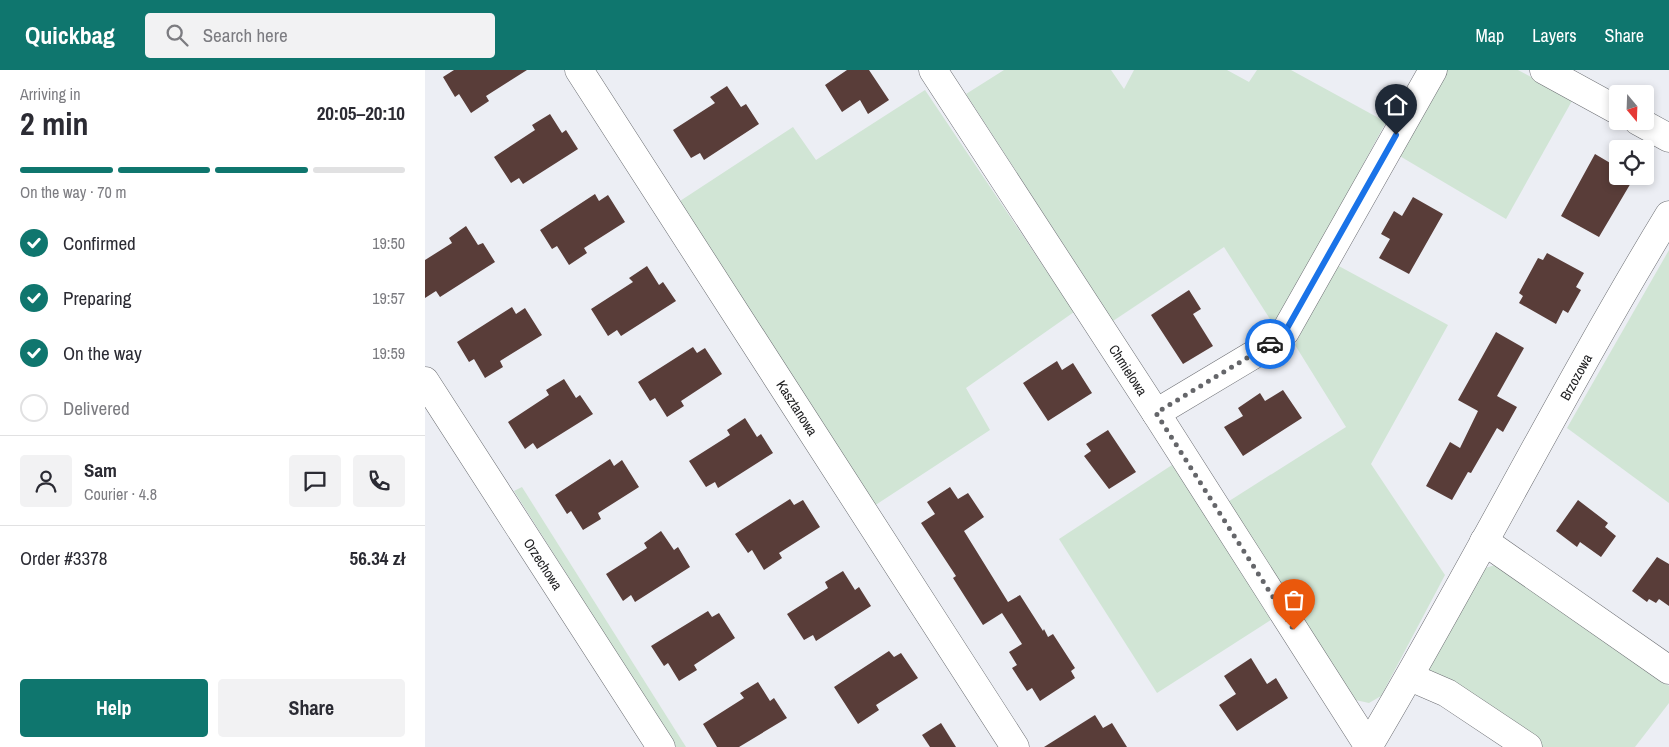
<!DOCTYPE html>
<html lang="en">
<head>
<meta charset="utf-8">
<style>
  :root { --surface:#fff; --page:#f2f2f3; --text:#2b2b33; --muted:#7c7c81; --line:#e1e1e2; --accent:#0f766e }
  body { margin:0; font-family:"Archivo Narrow",sans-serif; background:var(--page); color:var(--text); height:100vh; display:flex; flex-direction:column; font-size:19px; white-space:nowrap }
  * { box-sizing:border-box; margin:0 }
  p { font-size:16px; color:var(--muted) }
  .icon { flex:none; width:28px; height:28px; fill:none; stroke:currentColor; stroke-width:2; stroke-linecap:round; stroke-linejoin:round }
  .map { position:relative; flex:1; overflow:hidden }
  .details { display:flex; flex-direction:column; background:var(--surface); width:425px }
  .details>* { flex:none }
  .needle { width:32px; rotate:161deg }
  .fabs { position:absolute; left:1184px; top:15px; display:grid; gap:10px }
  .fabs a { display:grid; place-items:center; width:45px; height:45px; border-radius:5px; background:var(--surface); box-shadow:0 2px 8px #0003; font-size:25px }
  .pin { position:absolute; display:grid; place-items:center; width:42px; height:42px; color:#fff; margin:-51px -21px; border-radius:50% 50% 50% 0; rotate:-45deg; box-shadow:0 0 5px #0007 }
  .pin .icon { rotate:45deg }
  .courier { position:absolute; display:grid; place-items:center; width:50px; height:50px; margin:-25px; border:4px solid #1a73e8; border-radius:50%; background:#fff; color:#222; box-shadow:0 1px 6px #0007 }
  .summary em { font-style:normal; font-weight:700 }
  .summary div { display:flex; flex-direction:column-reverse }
  .summary { display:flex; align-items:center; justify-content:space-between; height:85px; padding:0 20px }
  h1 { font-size:32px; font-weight:700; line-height:38px }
  .bar { display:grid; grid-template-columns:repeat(4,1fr); gap:8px 5px; align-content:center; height:60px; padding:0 20px }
  .bar i { height:6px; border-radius:4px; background:var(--line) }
  .bar .current { background:var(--accent) }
  .bar p { grid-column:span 4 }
  .line { display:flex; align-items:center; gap:12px; padding:0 20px; border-top:1px solid var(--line) }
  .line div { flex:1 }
  .round { display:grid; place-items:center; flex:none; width:52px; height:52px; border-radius:5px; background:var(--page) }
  ol { padding:0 20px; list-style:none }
  li { display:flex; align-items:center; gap:15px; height:55px }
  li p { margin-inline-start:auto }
  li .icon { padding:5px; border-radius:50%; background:var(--accent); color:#fff; stroke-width:4 }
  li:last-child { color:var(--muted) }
  li i { width:28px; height:28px; border:2px solid var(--line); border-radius:50% }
  .button { display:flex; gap:10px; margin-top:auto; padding:10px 20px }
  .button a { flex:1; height:58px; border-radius:5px; background:var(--accent); color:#fff; font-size:20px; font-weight:700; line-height:58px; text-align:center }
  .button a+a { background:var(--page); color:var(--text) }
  header { display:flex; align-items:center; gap:30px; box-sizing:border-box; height:70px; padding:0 25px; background:var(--accent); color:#fff }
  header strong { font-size:24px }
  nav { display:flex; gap:28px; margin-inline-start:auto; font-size:18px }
  .search { width:350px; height:45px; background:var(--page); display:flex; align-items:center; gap:12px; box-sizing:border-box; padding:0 18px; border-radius:5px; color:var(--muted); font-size:19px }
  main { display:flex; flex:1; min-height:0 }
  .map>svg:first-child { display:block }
</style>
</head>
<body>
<header>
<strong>Quickbag</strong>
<div class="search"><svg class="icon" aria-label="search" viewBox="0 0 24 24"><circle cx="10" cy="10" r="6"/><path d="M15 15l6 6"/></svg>Search here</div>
<nav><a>Map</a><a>Layers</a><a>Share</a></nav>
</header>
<main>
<section class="details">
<div class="summary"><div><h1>2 min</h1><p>Arriving in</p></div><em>20:05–20:10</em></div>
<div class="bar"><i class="current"></i><i class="current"></i><i class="current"></i><i></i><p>On the way · 70 m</p></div>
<ol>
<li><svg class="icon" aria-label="check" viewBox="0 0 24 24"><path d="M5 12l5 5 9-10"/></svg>Confirmed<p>19:50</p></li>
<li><svg class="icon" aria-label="check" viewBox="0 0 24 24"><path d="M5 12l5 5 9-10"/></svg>Preparing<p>19:57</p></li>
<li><svg class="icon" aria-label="check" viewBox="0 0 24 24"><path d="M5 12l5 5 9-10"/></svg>On the way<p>19:59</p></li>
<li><i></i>Delivered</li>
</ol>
<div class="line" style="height:90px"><a class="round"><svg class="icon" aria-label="person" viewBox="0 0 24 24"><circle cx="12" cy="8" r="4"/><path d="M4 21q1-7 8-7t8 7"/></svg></a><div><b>Sam</b><p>Courier · 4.8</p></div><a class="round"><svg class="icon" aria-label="chat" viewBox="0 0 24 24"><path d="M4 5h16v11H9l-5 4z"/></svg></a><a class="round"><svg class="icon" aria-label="phone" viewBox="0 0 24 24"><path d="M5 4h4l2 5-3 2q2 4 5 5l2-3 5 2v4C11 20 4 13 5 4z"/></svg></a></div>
<div class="line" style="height:65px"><div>Order #3378</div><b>56.34 zł</b></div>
<div class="button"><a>Help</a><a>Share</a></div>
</section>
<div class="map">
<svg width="1244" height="677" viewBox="0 0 1244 677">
  <rect width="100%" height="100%" fill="#eceef4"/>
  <g fill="#d1e5d5">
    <polygon points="579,0 686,0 699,19 709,0 802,0 824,12 832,0 866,0 961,52 850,257 799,177 688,251 541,24"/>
    <polygon points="1021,0 1093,0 1148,29 1081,149 973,85"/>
    <polygon points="500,20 649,242 541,318 565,360 449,436 255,131 368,57 391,90"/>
    <polygon points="1244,180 1244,433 1142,358"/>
    <polygon points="910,194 1023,255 946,394 1020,505 956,626 944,633 926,629 801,433 921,357 870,275"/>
    <polygon points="747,395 849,548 732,623 634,469"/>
    <polygon points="97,417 261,677 251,677 89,421"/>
    <polygon points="1070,495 1244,616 1244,633 1210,677 1115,677 1001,598 1054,500"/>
  </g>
  <g fill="#593d39">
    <polygon points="29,0 102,0 61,26 64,31 46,43 34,24 30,27 18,7"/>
    <polygon points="422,0 444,0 464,30 443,44 435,30 417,42 400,15"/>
    <polygon points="302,16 316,37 321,34 334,54 279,90 275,83 266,88 248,60 290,33 285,27"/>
    <polygon points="125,44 137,63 141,60 153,79 98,114 94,108 86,113 69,87 110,60 107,55"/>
    <polygon points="1170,84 1192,97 1192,106 1210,106 1174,167 1136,146"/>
    <polygon points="170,124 174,131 183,125 200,152 159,178 162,183 144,195 132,176 127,179 115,160"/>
    <polygon points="988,127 1018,144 984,204 954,188 965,169 956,164 969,141 977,146"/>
    <polygon points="41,156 53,175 58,173 70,192 15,227 11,221 0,228 0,190 27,173 24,168"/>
    <polygon points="1122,183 1159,203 1151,217 1156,220 1143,243 1138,240 1131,254 1094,233 1098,226 1094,223 1113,188 1118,190"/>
    <polygon points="222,196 234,215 238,212 251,231 196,266 192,260 183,266 166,239 208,212 204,208"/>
    <polygon points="764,220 776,239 768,244 788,276 758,294 726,245"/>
    <polygon points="87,237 91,244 100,238 117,265 75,291 78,297 60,308 49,289 44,292 32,272"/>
    <polygon points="1071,262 1099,278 1072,326 1092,337 1078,362 1072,358 1046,403 1043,402 1027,430 1001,416 1025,372 1035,378 1053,341 1033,330"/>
    <polygon points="268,277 272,283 280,278 297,304 256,331 259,336 242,347 230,328 225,331 213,312"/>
    <polygon points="632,291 637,300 648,293 667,323 623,351 598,313"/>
    <polygon points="139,309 151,328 155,325 168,344 112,379 108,373 100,379 83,352 124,325 121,320"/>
    <polygon points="858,320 877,348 818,386 799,357 818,346 813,338 835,323 840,331"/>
    <polygon points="320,348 332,367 336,364 348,383 293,418 290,412 281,417 264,391 305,365 302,360"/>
    <polygon points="683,360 711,402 684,419 659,386 666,381 661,374"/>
    <polygon points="185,389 189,396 197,390 214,417 173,443 176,449 158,460 146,441 142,444 130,425"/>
    <polygon points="525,417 533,429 543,423 559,447 539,461 583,532 595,525 618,561 619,559 623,567 628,564 650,598 646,601 650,608 615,631 607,618 602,621 587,598 592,595 584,582 597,574 577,543 558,555 528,508 531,506 496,453 510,444 502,432"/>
    <polygon points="365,429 369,435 378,430 395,457 354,483 357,488 339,500 327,480 323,483 310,464"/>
    <polygon points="1153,430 1183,453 1180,457 1191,466 1176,487 1155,472 1152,477 1131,461"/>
    <polygon points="236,461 249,480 253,477 265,497 210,532 206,525 198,531 181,504 222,478 219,473"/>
    <polygon points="1232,487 1244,494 1244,536 1234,529 1231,533 1224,529 1222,532 1207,521"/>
    <polygon points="418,501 430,520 434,517 446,536 391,571 388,565 379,570 362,544 403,518 400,512"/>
    <polygon points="283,541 287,547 294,543 310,568 269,595 272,600 254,611 243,593 239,596 226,576"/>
    <polygon points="464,581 469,587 476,583 493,608 451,635 454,640 433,654 409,617"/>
    <polygon points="826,588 842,614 851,608 863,628 812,661 794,635 811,624 799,606"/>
    <polygon points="333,612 345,631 349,628 362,648 314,677 292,677 278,654 319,628 315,623"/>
    <polygon points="670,645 678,658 687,653 702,677 619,677"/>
    <polygon points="516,653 531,677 505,677 497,665"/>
  </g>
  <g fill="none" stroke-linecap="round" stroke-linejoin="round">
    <g stroke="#6c6e73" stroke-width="29">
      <g id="street">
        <polyline points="154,0 590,677"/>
        <polyline points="508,0 731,343 944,677"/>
        <polyline points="1119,0 1192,40"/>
        <polyline points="1213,51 1244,68"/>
        <polyline points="0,311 236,677"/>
        <polyline points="731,343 843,276 860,262 1008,0"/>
        <polyline points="1059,471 1244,600"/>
        <polyline points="985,607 1022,623 1103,677"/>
        <path d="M943 677C1047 502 1138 319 1244 145"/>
      </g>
    </g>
    <use href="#street" stroke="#fff" stroke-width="28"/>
  </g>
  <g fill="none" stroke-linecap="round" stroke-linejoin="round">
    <polyline stroke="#65666a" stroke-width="5" stroke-dasharray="0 9" points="845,274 731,343 869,560"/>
    <polyline stroke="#1a73e8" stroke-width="6" points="845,274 860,262 971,65"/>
  </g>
  <g text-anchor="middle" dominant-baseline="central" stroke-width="5" stroke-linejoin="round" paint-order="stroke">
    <g font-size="14" fill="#1d1d1f" stroke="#fff">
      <text transform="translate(703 300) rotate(57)">Chmielowa</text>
      <text transform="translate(1151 307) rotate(-61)">Brzozowa</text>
      <text transform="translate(372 338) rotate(57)">Kasztanowa</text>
      <text transform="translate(118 494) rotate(57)">Orzechowa</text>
    </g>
  </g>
</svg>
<div class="fabs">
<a><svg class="needle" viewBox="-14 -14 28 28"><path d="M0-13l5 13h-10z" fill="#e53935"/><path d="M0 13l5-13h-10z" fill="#7c7c81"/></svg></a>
<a><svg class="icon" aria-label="locate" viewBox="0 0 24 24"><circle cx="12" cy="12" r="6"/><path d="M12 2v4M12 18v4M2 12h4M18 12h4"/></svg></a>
</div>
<div class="pin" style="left:869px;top:560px;background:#ea580c"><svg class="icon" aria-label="bag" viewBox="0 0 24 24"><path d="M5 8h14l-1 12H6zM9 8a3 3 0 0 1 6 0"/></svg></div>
<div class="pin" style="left:971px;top:65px;background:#1f2937"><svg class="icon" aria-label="home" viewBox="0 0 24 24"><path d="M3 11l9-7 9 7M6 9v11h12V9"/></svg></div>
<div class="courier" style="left:845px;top:274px"><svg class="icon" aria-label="car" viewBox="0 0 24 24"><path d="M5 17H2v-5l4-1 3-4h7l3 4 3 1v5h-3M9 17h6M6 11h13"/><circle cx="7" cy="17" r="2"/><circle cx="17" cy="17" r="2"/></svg></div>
</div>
</main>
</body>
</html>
